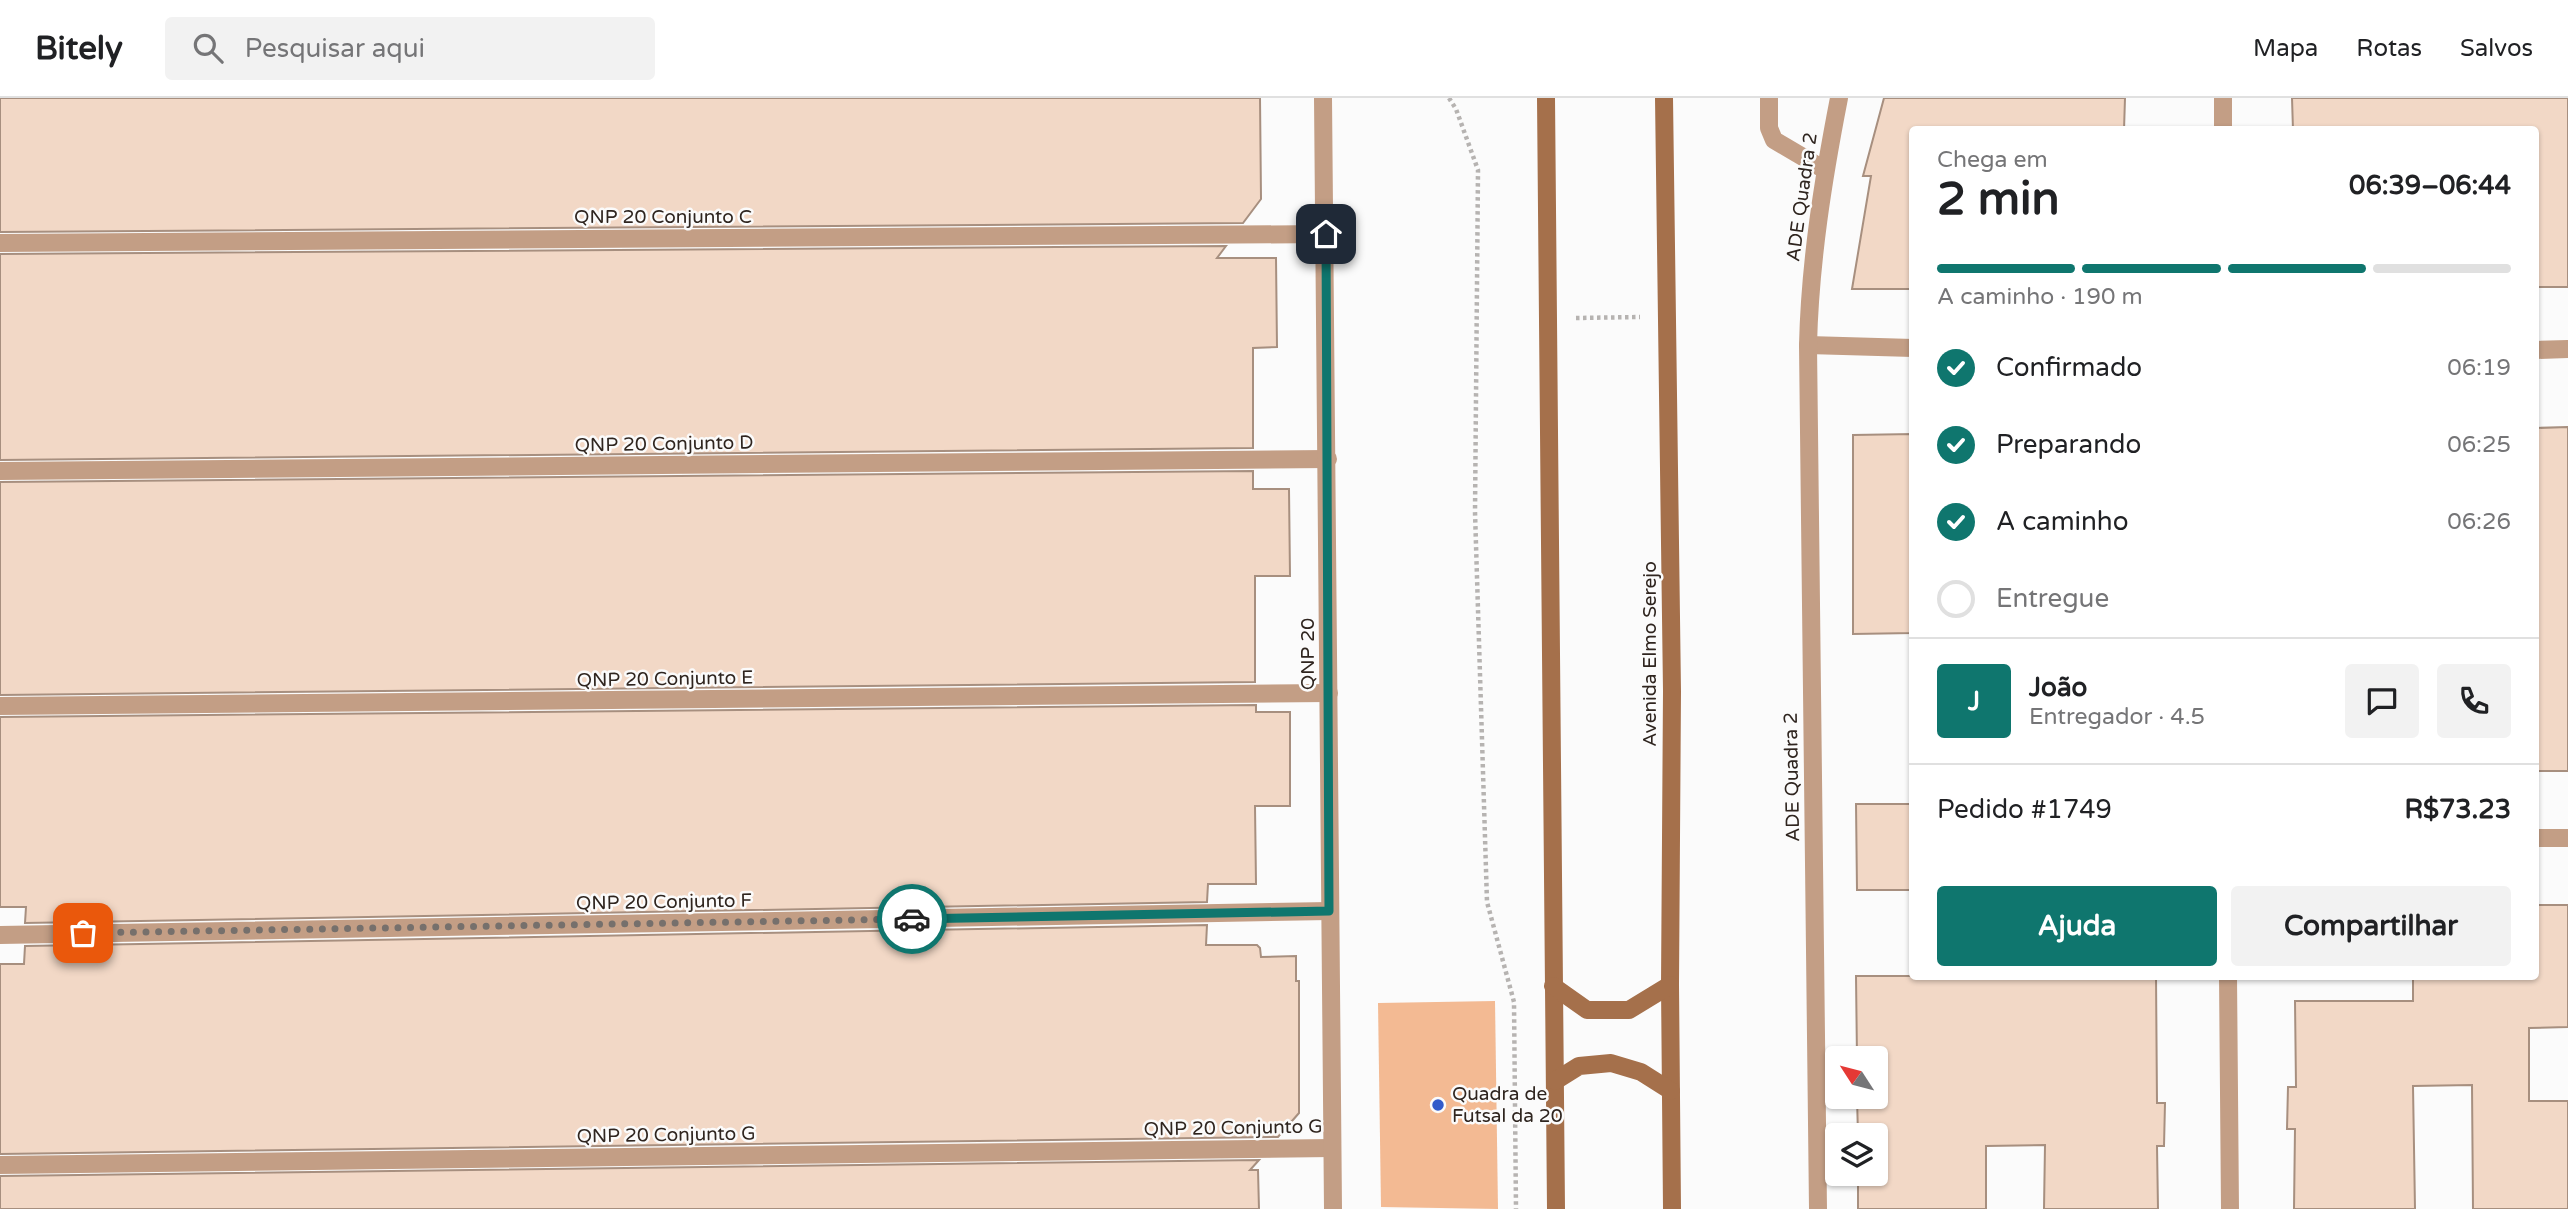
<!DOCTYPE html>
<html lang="pt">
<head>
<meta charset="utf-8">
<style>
  :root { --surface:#fff; --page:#f2f2f2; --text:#202124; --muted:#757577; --line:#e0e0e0; --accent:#0f766e }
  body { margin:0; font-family:"Varela Round",sans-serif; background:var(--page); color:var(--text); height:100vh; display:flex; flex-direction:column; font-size:26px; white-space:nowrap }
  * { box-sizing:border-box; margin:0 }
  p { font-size:23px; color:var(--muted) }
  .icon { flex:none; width:38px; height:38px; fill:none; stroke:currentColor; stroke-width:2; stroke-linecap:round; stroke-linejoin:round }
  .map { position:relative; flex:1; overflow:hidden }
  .panel { position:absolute; left:1909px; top:28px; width:630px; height:854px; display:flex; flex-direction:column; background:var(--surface); border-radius:7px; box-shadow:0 2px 5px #0004 }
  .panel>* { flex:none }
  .needle { width:46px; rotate:306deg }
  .controls { position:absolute; left:1825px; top:948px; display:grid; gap:14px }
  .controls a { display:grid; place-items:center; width:63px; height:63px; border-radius:7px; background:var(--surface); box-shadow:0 2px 5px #0004; font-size:35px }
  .pin { position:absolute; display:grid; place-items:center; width:60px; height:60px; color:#fff; margin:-30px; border-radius:14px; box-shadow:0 4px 10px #0006 }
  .courier { position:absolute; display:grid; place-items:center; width:70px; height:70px; margin:-35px; border:5px solid #0f766e; border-radius:50%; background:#fff; color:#222; box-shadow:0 2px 9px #0007 }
  .headline em { font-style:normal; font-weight:700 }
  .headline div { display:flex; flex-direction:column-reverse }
  .headline { display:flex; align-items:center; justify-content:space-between; height:119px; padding:0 28px }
  h1 { font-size:46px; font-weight:700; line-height:52px }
  .bar { display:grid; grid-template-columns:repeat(4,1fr); gap:10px 7px; align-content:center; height:84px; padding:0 28px }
  .bar i { height:9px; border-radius:5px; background:var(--line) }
  .bar .on { background:var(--accent) }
  .bar p { grid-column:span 4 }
  .line { display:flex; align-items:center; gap:18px; padding:0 28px; border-top:2px solid var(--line) }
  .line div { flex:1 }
  .round { display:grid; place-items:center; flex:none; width:74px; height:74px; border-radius:7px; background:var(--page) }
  ol { padding:0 28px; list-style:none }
  li { display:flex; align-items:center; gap:21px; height:77px }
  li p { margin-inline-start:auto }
  li .icon { padding:7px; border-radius:50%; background:var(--accent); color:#fff; stroke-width:4 }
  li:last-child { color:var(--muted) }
  li i { width:38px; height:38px; border:4px solid var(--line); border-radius:50% }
  .action { display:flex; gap:14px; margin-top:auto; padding:14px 28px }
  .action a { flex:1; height:80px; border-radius:7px; background:var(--accent); color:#fff; font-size:28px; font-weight:700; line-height:80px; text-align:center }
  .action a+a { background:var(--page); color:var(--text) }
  header { display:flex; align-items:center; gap:42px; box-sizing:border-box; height:98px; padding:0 35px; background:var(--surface); border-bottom:2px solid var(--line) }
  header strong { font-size:33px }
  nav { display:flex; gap:38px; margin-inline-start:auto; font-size:24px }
  .search { width:490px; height:63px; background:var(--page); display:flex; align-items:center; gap:18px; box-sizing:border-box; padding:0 24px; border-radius:7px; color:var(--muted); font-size:26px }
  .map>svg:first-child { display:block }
</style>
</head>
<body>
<header>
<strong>Bitely</strong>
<div class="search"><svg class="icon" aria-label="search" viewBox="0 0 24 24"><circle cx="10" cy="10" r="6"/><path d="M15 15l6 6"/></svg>Pesquisar aqui</div>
<nav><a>Mapa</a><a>Rotas</a><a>Salvos</a></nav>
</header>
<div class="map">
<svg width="2568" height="1111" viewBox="0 0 2568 1111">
  <rect width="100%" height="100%" fill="#fbfbfb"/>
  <polygon fill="#f3ba93" points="1495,903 1498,1111 1381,1109 1378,905"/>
  <g fill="#f2d8c6" stroke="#a78f7f" stroke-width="2">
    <polygon points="0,0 1260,0 1261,101 1243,125 0,134"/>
    <polygon points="1884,0 2125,0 2124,32 1913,32 1913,191 1852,191 1871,78 1863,78"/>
    <polygon points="2292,0 2568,0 2568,189 2536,189 2536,32 2293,32"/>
    <polygon points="1226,148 1217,160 1276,160 1277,249 1253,250 1253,350 0,362 0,156"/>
    <polygon points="2568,329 2568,673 2536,673 2536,330"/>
    <polygon points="1913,336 1913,535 1853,536 1853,337"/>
    <polygon points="1253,373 1253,391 1289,391 1290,478 1255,478 1255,584 0,597 0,384"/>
    <polygon points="1256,607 1256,614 1290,614 1290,708 1255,708 1256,786 1208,786 1207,804 25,825 26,809 0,809 0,619"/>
    <polygon points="1856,706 1913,706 1913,792 1857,792"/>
    <polygon points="2536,807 2568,807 2568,929 2529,930 2529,1003 2568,1003 2568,1111 2473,1111 2472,987 2413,988 2415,1111 2294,1111 2295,1031 2287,1031 2288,989 2296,989 2295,903 2413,903 2413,878 2536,878"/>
    <polygon points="1207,827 1206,847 1257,847 1260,850 1261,859 1296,858 1296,883 1299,883 1299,1015 1278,1039 0,1056 0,866 24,866 25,848"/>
    <polygon points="1856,878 2156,878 2157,1005 2165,1005 2164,1048 2157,1048 2158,1111 2044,1111 2045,1047 1986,1048 1986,1111 1858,1111 1858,1076 1876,1076 1876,1038 1858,1038 1857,999 1876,999 1876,961 1857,961"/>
    <polygon points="1259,1062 1250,1072 1258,1072 1259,1111 0,1111 0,1078"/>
  </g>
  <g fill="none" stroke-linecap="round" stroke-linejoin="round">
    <g stroke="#b6b3b1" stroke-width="4.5" stroke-dasharray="3.5 3.5" stroke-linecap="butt">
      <polyline points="1449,0 1456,11 1478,72 1475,414 1487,804 1514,904 1516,1111"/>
      <polyline points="1576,220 1640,219"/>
    </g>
    <polyline stroke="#c39e85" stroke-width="18" points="1769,0 1769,30 1774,42 1825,72"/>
    <g stroke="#c39e85" stroke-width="18">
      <polyline points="2223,32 2223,0"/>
      <polyline points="0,145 1326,136"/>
      <polyline points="1808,247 1913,250"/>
      <polyline points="2536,252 2568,251"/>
      <polyline points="0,373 1328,361"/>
      <polyline points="0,608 1329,595"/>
      <polyline points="2536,740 2568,740"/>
      <polyline points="0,837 1329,813"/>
      <polyline points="2228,878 2230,1111"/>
      <polyline points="0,1067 1332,1050"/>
      <path d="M1818 1111 1808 247C1810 164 1823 82 1839 0"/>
    </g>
    <polyline stroke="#c39e85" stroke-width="18" points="1323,0 1333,1111"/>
    <g stroke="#a5704b" stroke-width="18">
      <polyline points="1546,0 1556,1111"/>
      <polyline points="1664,0 1672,593 1670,887 1672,1111"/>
      <polyline points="1553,888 1587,912 1629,912 1670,887"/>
      <polyline points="1555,983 1579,968 1611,965 1641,974 1671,993"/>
    </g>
  </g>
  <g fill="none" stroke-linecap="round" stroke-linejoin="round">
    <polyline stroke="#76706c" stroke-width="7" stroke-dasharray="0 12.6" points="83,835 912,821"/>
    <polyline stroke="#0f766e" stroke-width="9" points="912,821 1329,813 1326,136"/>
  </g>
  <circle fill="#325aca" stroke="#fbfbfb" stroke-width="2.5" cx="1438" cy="1007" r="7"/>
  <g text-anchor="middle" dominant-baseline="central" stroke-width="5" stroke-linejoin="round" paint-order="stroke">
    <g font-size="19" fill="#2f251f" stroke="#fbfbfb">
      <text transform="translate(1802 99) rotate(-82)">ADE Quadra 2</text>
      <text x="663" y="119">QNP 20 Conjunto C</text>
      <text transform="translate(664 346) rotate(-1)">QNP 20 Conjunto D</text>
      <text transform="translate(1308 556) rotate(-90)">QNP 20</text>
      <text transform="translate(1650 556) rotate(-90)">Avenida Elmo Serejo</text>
      <text transform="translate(665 581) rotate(-1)">QNP 20 Conjunto E</text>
      <text transform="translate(1792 679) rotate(-91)">ADE Quadra 2</text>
      <text transform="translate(664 804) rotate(-1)">QNP 20 Conjunto F</text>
      <text transform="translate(1233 1030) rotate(-1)">QNP 20 Conjunto G</text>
      <text transform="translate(666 1037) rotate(-1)">QNP 20 Conjunto G</text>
    </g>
    <g font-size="19" fill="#2f251f" stroke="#fbfbfb" text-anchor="start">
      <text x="1452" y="996">Quadra de<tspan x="1452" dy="22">Futsal da 20</tspan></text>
    </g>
  </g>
</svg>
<div class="controls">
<a><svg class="needle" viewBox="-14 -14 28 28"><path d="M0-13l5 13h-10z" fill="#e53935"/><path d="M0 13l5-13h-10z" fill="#757577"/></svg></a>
<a><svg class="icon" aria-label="layers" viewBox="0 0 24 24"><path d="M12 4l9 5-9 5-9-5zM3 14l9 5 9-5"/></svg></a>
</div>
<div class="pin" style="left:83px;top:835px;background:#ea580c"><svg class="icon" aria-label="bag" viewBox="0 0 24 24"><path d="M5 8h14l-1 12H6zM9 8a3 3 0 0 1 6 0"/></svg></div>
<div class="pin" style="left:1326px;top:136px;background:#1f2937"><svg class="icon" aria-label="home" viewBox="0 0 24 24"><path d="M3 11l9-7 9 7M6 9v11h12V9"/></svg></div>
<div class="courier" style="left:912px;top:821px"><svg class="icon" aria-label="car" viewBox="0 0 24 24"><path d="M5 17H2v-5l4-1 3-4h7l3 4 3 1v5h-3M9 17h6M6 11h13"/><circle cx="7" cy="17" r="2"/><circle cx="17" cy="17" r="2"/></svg></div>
<section class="panel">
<div class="headline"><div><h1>2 min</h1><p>Chega em</p></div><em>06:39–06:44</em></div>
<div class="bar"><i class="on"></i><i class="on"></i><i class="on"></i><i></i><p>A caminho · 190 m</p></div>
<ol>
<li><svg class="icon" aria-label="check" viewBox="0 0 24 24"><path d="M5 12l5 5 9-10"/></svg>Confirmado<p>06:19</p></li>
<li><svg class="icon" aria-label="check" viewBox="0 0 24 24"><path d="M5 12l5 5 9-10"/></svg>Preparando<p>06:25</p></li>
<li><svg class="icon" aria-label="check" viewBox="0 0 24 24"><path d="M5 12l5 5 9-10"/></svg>A caminho<p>06:26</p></li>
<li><i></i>Entregue</li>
</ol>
<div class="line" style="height:126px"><b class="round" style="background:var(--accent);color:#fff">J</b><div><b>João</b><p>Entregador · 4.5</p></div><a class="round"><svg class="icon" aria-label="chat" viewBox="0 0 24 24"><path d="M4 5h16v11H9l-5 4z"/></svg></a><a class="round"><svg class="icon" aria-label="phone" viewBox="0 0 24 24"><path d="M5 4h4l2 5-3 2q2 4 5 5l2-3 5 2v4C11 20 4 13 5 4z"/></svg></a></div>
<div class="line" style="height:91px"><div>Pedido #1749</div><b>R$73.23</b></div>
<div class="action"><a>Ajuda</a><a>Compartilhar</a></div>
</section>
</div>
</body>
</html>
